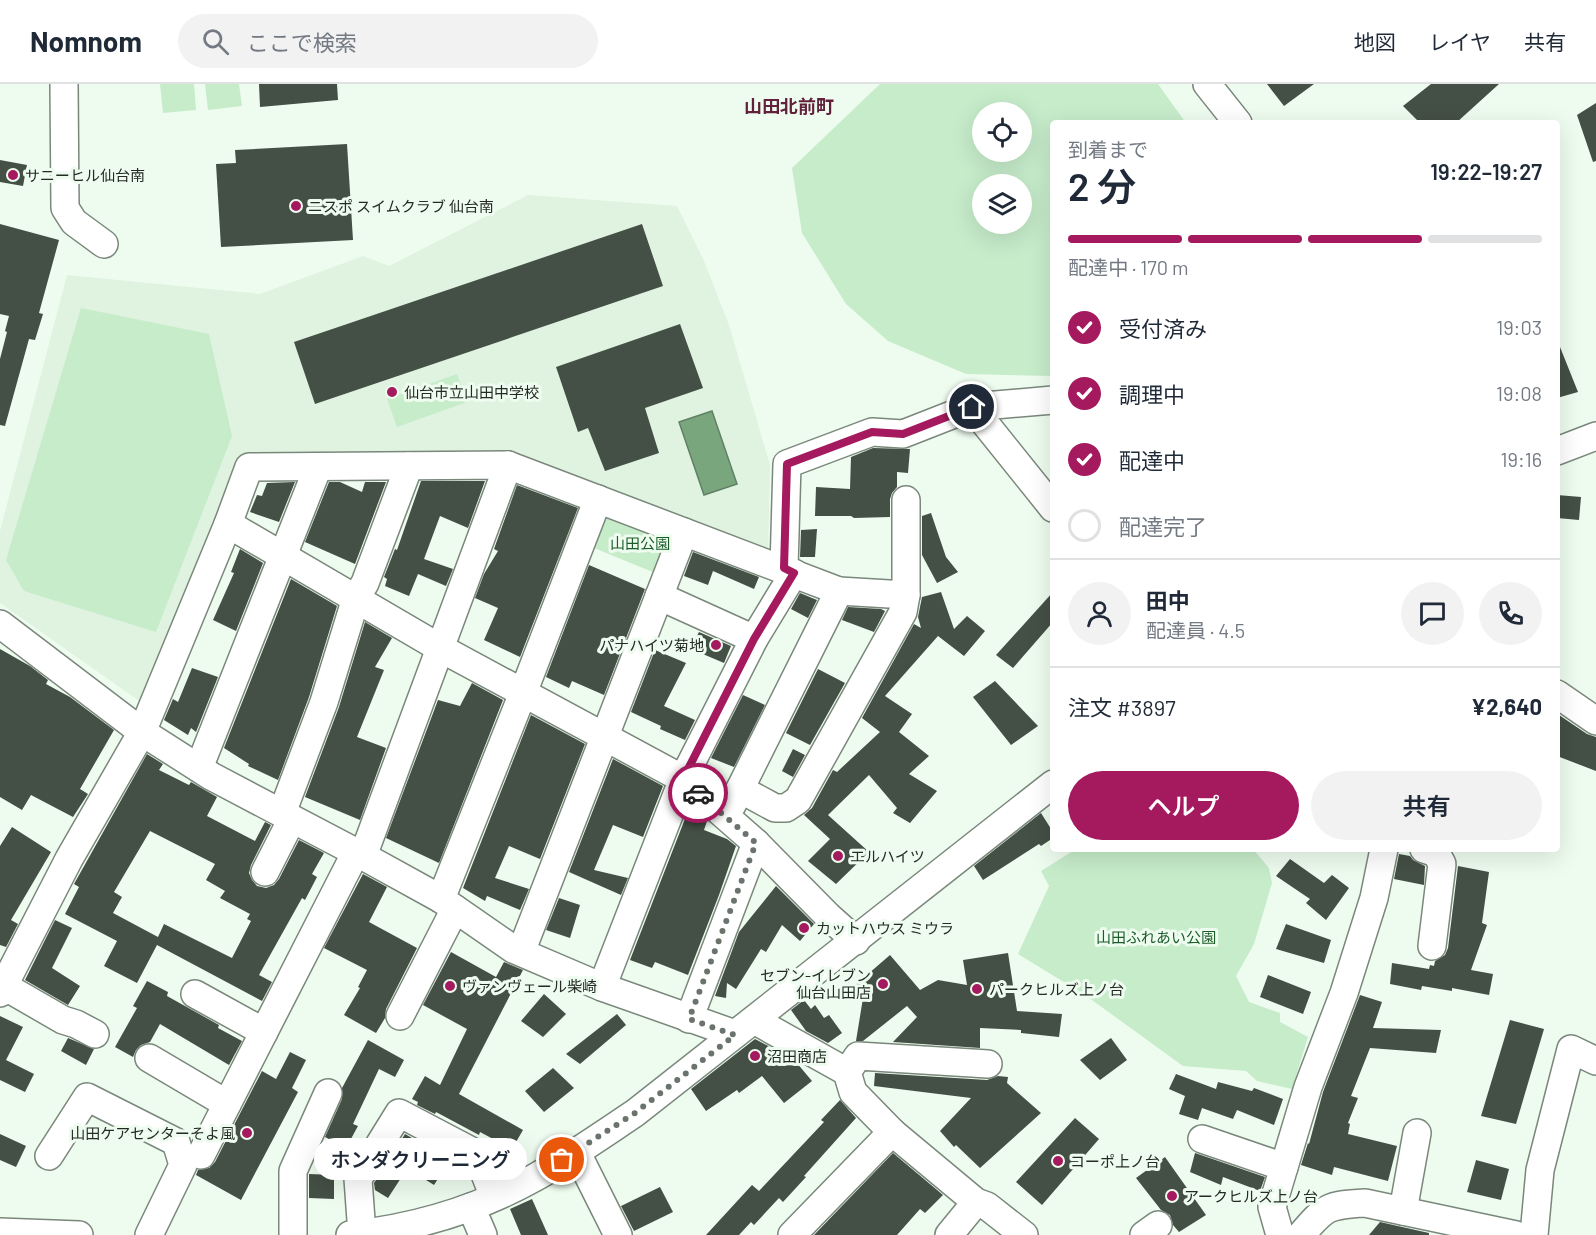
<!DOCTYPE html>
<html lang="ja">
<head>
<meta charset="utf-8">
<style>
  :root { --surface:#fff; --page:#f2f2f3; --text:#1f2937; --muted:#747a83; --line:#e0e1e3; --accent:#a5195e }
  body { margin:0; font-family:Barlow,"Noto Sans JP",sans-serif; background:var(--page); color:var(--text); height:100vh; display:flex; flex-direction:column; font-size:22px; white-space:nowrap }
  * { box-sizing:border-box; margin:0 }
  p { font-size:20px; color:var(--muted) }
  .icon { flex:none; width:33px; height:33px; fill:none; stroke:currentColor; stroke-width:2; stroke-linecap:round; stroke-linejoin:round }
  .map { position:relative; flex:1; overflow:hidden }
  .sheet { position:absolute; left:1050px; top:36px; width:510px; height:732px; display:flex; flex-direction:column; background:var(--surface); border-radius:6px; box-shadow:0 6px 24px #0002 }
  .sheet>* { flex:none }
  .fabs { position:absolute; left:972px; top:18px; display:grid; gap:12px }
  .fabs a { display:grid; place-items:center; width:60px; height:60px; border-radius:50%; background:var(--surface); box-shadow:0 6px 24px #0002; font-size:30px }
  .pin { position:absolute; display:grid; place-items:center; width:51px; height:51px; color:#fff; margin:-26px; border:3px solid #fff; border-radius:50%; box-shadow:0 2px 6px #0007 }
  .courier { position:absolute; display:grid; place-items:center; width:60px; height:60px; margin:-30px; border:4px solid #a5195e; border-radius:50%; background:#fff; color:#222; box-shadow:0 2px 8px #0007 }
  .bubble { position:absolute; height:42px; border-radius:21px; background:var(--surface); box-shadow:0 6px 24px #0002; font-size:20px; font-weight:600; line-height:42px; text-align:center }
  .overview em { font-style:normal; font-weight:600 }
  .overview div { display:flex; flex-direction:column-reverse }
  .overview { display:flex; align-items:center; justify-content:space-between; height:102px; padding:0 18px }
  h1 { font-size:39px; font-weight:600; line-height:45px }
  .bar { display:grid; grid-template-columns:repeat(4,1fr); gap:9px 6px; align-content:center; height:72px; padding:0 18px }
  .bar i { height:8px; border-radius:4px; background:var(--line) }
  .bar .current { background:var(--accent) }
  .bar p { grid-column:span 4 }
  .line { display:flex; align-items:center; gap:15px; padding:0 18px; border-top:2px solid var(--line) }
  .line div { flex:1 }
  .round { display:grid; place-items:center; flex:none; width:63px; height:63px; border-radius:32px; background:var(--page) }
  ol { padding:0 18px; list-style:none }
  li { display:flex; align-items:center; gap:18px; height:66px }
  li p { margin-inline-start:auto }
  li .icon { padding:6px; border-radius:50%; background:var(--accent); color:#fff; stroke-width:4 }
  li:last-child { color:var(--muted) }
  li i { width:33px; height:33px; border:3px solid var(--line); border-radius:50% }
  .cta { display:flex; gap:12px; margin-top:auto; padding:12px 18px }
  .cta a { flex:1; height:69px; border-radius:36px; background:var(--accent); color:#fff; font-size:24px; font-weight:600; line-height:69px; text-align:center }
  .cta a+a { background:var(--page); color:var(--text) }
  header { display:flex; align-items:center; gap:36px; box-sizing:border-box; height:84px; padding:0 30px; background:var(--surface); border-bottom:2px solid var(--line) }
  header strong { font-size:28px }
  nav { display:flex; gap:33px; margin-inline-start:auto; font-size:21px }
  .search { width:420px; height:54px; background:var(--page); display:flex; align-items:center; gap:15px; box-sizing:border-box; padding:0 21px; border-radius:33px; color:var(--muted); font-size:22px }
  .map>svg:first-child { display:block }
</style>
</head>
<body>
<header>
<strong>Nomnom</strong>
<div class="search"><svg class="icon" aria-label="search" viewBox="0 0 24 24"><circle cx="10" cy="10" r="6"/><path d="M15 15l6 6"/></svg>ここで検索</div>
<nav><a>地図</a><a>レイヤ</a><a>共有</a></nav>
</header>
<div class="map">
<svg width="1596" height="1151" viewBox="0 0 1596 1151">
  <rect width="100%" height="100%" fill="#eefcef"/>
  <polygon fill="#dff3e0" points="528,111 677,122 704,177 729,241 770,381 768,474 514,376 240,377 145,621 0,519 0,447 67,191 260,210 363,172 389,182"/>
  <g fill="#c6ecca" fill-rule="evenodd">
    <polygon points="160,0 194,0 196,26 163,29"/>
    <polygon points="205,0 239,0 242,22 208,26"/>
    <path d="M880 0H1158L1186 39H1053V292L966 290 888 257 846 220 802 149 792 84ZM982 28H1022V68H982ZM982 100H1022V140H982Z"/>
    <polygon points="81,224 209,250 232,352 156,548 24,507 6,476"/>
    <polygon points="457,290 467,318 397,343 387,315"/>
    <polygon points="610,424 677,451 660,491 594,464"/>
    <polygon points="1076,765 1253,765 1269,784 1272,799 1254,860 1236,892 1249,918 1280,929 1280,938 1308,953 1292,1005 1257,997 1246,987 1183,982 1085,911 1018,870 1049,802 1041,787"/>
  </g>
  <polygon fill="#7aa67e" stroke="#608163" stroke-width="1.5" points="712,327 737,400 704,411 679,338"/>
  <g fill="#444f45" fill-rule="evenodd">
    <polygon points="259,0 337,0 338,16 260,23"/>
    <polygon points="1267,0 1314,0 1284,22"/>
    <polygon points="1431,0 1499,0 1456,39 1420,39 1403,22"/>
    <polygon points="1596,19 1596,77 1593,78 1577,31"/>
    <polygon points="347,60 353,156 221,163 216,80 236,79 235,66"/>
    <polygon points="0,76 27,81 23,102 0,98"/>
    <polygon points="0,140 59,156 39,229 43,230 35,256 29,255 5,342 0,341 0,275 7,248 5,247 9,232 0,230"/>
    <polygon points="642,140 663,202 315,320 294,258"/>
    <polygon points="680,240 703,304 645,324 659,369 605,387 588,344 578,348 556,283"/>
    <polygon points="1558,258 1578,308 1557,314 1557,259"/>
    <polygon points="873,364 910,365 908,389 897,388 897,403 892,409 890,415 890,433 854,434 851,432 815,432 816,403 850,405 851,373"/>
    <polygon points="421,397 485,397 468,444 440,432 424,475 453,485 446,502 418,490 409,512 385,502 387,495 384,493 395,465 397,466"/>
    <polygon points="295,398 279,438 250,428 257,411 262,412 267,399"/>
    <polygon points="329,398 340,398 362,408 365,398 386,398 355,480 305,458"/>
    <polygon points="517,401 578,424 520,573 484,556 498,524 475,514 484,490 498,467 494,465"/>
    <polygon points="1557,411 1581,413 1579,436 1557,434"/>
    <polygon points="931,429 946,473 958,488 937,499 922,471 922,432"/>
    <polygon points="817,445 815,473 800,473 801,446"/>
    <polygon points="240,465 263,479 236,547 213,536 234,489 231,488"/>
    <polygon points="693,468 759,493 754,505 713,487 708,501 684,492"/>
    <polygon points="589,481 645,505 604,611 572,597 569,604 546,593"/>
    <polygon points="291,495 337,522 309,613 278,696 248,682 249,680 224,664"/>
    <polygon points="941,508 954,545 967,532 985,547 964,572 938,552 885,612 912,630 899,648 929,672 909,690 937,707 910,739 893,729 897,724 869,691 828,731 869,768 836,800 808,777 830,755 804,731 812,724 833,686 837,688 880,648 862,634 914,540 921,544 918,533 922,513"/>
    <polygon points="1053,508 1053,538 1013,584 996,571"/>
    <polygon points="800,509 817,516 808,534 791,525"/>
    <polygon points="848,523 881,525 885,527 874,548 842,536"/>
    <polygon points="365,538 392,554 375,583 384,586 357,653 386,664 360,736 305,713 339,623"/>
    <polygon points="699,548 731,562 724,579 691,565"/>
    <polygon points="0,565 30,582 48,596 46,600 70,613 114,646 80,705 88,710 73,733 31,711 22,726 0,713"/>
    <polygon points="655,566 686,579 664,622 695,636 685,656 660,645 661,642 631,628"/>
    <polygon points="192,584 218,593 196,648 191,644 188,651 164,636 173,615 178,618"/>
    <polygon points="818,585 845,599 810,661 786,649"/>
    <polygon points="995,597 1038,642 1011,661 973,613"/>
    <polygon points="472,599 503,616 439,779 386,754 438,616 460,622"/>
    <polygon points="743,611 765,621 734,683 711,674"/>
    <polygon points="531,631 585,660 540,775 509,762 495,794 529,805 520,826 487,812 485,817 463,804"/>
    <polygon points="1559,631 1587,650 1596,653 1596,687 1557,672 1557,635"/>
    <polygon points="793,665 805,671 793,693 782,687"/>
    <path d="M147 670 163 680 159 686 189 701 191 698 217 713 207 732 255 757 265 738 271 741 251 781 249 789 252 796 257 802 266 804 274 801 279 795 299 756 324 769 312 790 317 793 305 816 302 814 259 891 272 898 262 917 157 861 137 899 104 882 117 857 65 830 79 803 74 800ZM150 747 215 780 206 796 225 807 220 814 250 830 247 835 251 837 232 874 164 840 158 853 113 829 122 813 114 808Z"/>
    <polygon points="613,675 663,702 643,753 613,741 594,786 628,794 621,811 569,788"/>
    <polygon points="690,722 707,737 704,746 727,755 736,762 719,811 688,891 655,878 652,884 630,876"/>
    <polygon points="1041,729 1053,748 1053,754 1041,762 1039,760 983,796 974,782"/>
    <polygon points="12,743 51,768 11,836 18,840 6,863 0,861 0,762"/>
    <polygon points="1399,770 1410,772 1413,776 1425,782 1424,801 1394,795"/>
    <polygon points="1290,775 1324,799 1332,791 1349,804 1326,836 1306,819 1310,815 1276,792"/>
    <polygon points="1458,782 1489,788 1482,839 1487,841 1471,886 1493,890 1489,911 1452,904 1452,907 1422,902 1421,906 1390,900 1392,879 1429,885 1430,881 1434,882 1435,877 1445,871 1448,864"/>
    <polygon points="363,790 387,803 369,838 417,864 386,925 385,934 376,949 344,931 360,904 358,903 367,886 324,864"/>
    <polygon points="776,802 814,840 800,857 782,841 766,868 761,865 736,905 727,899 726,914 715,912 739,848"/>
    <polygon points="559,814 580,821 570,854 546,846"/>
    <polygon points="55,836 72,844 52,884 80,902 68,921 25,896"/>
    <polygon points="1286,840 1331,856 1324,879 1276,865"/>
    <polygon points="451,868 496,893 504,878 523,886 459,1010 523,1046 512,1065 480,1048 479,1051 436,1028 435,1030 417,1021 418,1018 412,1015 425,992 440,1001 467,945 423,921"/>
    <polygon points="1008,869 1017,927 1062,930 1059,953 1021,949 1021,946 980,944 980,964 893,958 917,933 907,922 863,957 856,957 863,914 853,903 890,871 920,906 938,896 967,901 963,876"/>
    <polygon points="1268,891 1311,908 1303,930 1260,913"/>
    <polygon points="147,897 168,908 167,912 219,941 218,944 242,957 229,981 160,940 150,958 141,961 136,966 133,973 115,963 137,924 133,922"/>
    <polygon points="544,910 566,930 543,953 521,937"/>
    <polygon points="1360,911 1382,918 1373,944 1441,946 1436,969 1370,964 1351,1012 1358,1014 1348,1039 1350,1040 1348,1050 1397,1062 1388,1097 1334,1083 1332,1091 1301,1081 1308,1059 1309,1060 1323,1008"/>
    <polygon points="804,916 811,925 815,921 824,934 829,931 842,949 828,959 806,947 791,926"/>
    <polygon points="617,930 626,941 580,980 566,970"/>
    <polygon points="0,932 23,943 6,976 34,990 25,1008 0,996"/>
    <polygon points="1510,936 1544,945 1516,1040 1481,1032"/>
    <polygon points="68,954 94,965 86,981 61,967"/>
    <polygon points="1111,954 1127,976 1100,996 1080,976"/>
    <polygon points="755,955 782,969 789,979 794,976 796,978 812,997 784,1019 762,992 739,1009 737,1006 706,1027 691,1005"/>
    <polygon points="368,956 404,976 395,993 379,985 353,1040 358,1042 346,1064 325,1053 342,1015 342,1004"/>
    <polygon points="290,968 306,976 292,1004 298,1008 241,1116 196,1091 198,1086 209,1084 215,1078 262,987 276,995"/>
    <polygon points="553,984 574,1004 544,1028 525,1007"/>
    <polygon points="875,989 987,996 998,992 1008,993 1007,999 1041,1029 980,1084 956,1061 954,1063 940,1047 971,1014 874,1002"/>
    <polygon points="1176,990 1216,1005 1218,998 1252,1007 1254,1004 1283,1015 1274,1041 1237,1026 1233,1035 1202,1024 1198,1036 1179,1030 1185,1012 1169,1005"/>
    <polygon points="840,1016 856,1034 804,1092 806,1093 783,1118 779,1114 754,1141 751,1138 739,1151 706,1151 752,1101 759,1107 824,1038 821,1036"/>
    <polygon points="1075,1034 1099,1055 1042,1121 1016,1098"/>
    <polygon points="0,1050 26,1062 16,1083 0,1076"/>
    <polygon points="405,1050 450,1076 434,1101 407,1084 401,1093 384,1084"/>
    <polygon points="893,1069 943,1111 925,1129 920,1125 897,1151 814,1151"/>
    <polygon points="1195,1069 1265,1093 1260,1107 1223,1093 1221,1101 1190,1088"/>
    <polygon points="1165,1073 1206,1131 1179,1148 1173,1141 1170,1131 1161,1126 1136,1094"/>
    <polygon points="1476,1076 1509,1085 1501,1116 1467,1108"/>
    <polygon points="309,1090 334,1091 334,1115 309,1114"/>
    <polygon points="378,1093 401,1094 388,1114 375,1106 374,1099"/>
    <polygon points="660,1103 673,1128 634,1147 621,1122"/>
    <polygon points="532,1115 548,1151 521,1151 510,1125"/>
    <polygon points="1380,1138 1429,1149 1429,1151 1369,1151"/>
  </g>
  <g fill="none" stroke-linecap="round" stroke-linejoin="round">
    <g stroke="#7a877b" stroke-width="30">
      <g id="minor">
        <polyline points="64,0 65,124 74,138 104,160"/>
        <polyline points="1207,0 1238,39"/>
        <polyline points="972,323 1053,424"/>
        <polyline points="1557,367 1596,352"/>
        <polyline points="228,440 440,564 683,695 756,759 828,832 856,857"/>
        <polyline points="784,484 787,380 872,348 903,350 972,323 1053,316"/>
        <polyline points="659,512 754,555"/>
        <polyline points="0,540 142,648 211,692 363,772 441,815 513,865 602,903 735,950"/>
        <polyline points="1557,610 1596,637"/>
        <polyline points="199,684 318,383"/>
        <polyline points="740,705 775,724 786,724 798,716 903,528 906,511 906,416"/>
        <polyline points="732,721 839,507"/>
        <polyline points="282,729 324,618 356,514 365,499 409,382"/>
        <polyline points="1424,765 1436,769 1442,780 1432,862"/>
        <polyline points="363,772 508,381"/>
        <polyline points="265,788 292,735"/>
        <polyline points="441,815 523,609 598,415"/>
        <polyline points="521,868 684,448"/>
        <polyline points="4,902 63,936 76,940 95,950"/>
        <polyline points="602,903 683,695 754,555 794,489"/>
        <polyline points="0,909 69,775 142,648 228,440 249,383 508,381 839,507 906,511"/>
        <polyline points="195,910 264,948"/>
        <polyline points="400,932 455,825"/>
        <polyline points="689,935 756,759"/>
        <polyline points="754,936 847,988 853,1008 892,1048 976,1118 987,1122 1024,1151"/>
        <polyline points="149,974 227,1020"/>
        <polyline points="847,988 858,972 988,980"/>
        <polyline points="1202,1055 1284,1083"/>
        <polyline points="576,1067 618,1151"/>
        <polyline points="201,1071 356,768"/>
        <polyline points="49,1072 87,1013 176,1058 183,1081 149,1151"/>
        <polyline points="471,1123 483,1151"/>
        <polyline points="1403,1127 1417,1049"/>
        <polyline points="0,1148 79,1151"/>
        <polyline points="362,1150 358,1095 399,1029 477,1070 494,1113"/>
        <polyline points="293,1151 293,1087 328,1009"/>
        <path d="M350 1151C414 1144 478 1125 534 1094 569 1074 602 1051 635 1029L1053 700"/>
        <polyline points="792,1151 892,1048"/>
        <polyline points="949,1151 976,1118"/>
        <polyline points="1144,1151 1158,1141"/>
        <polyline points="1280,1151 1272,1123 1308,1003 1344,909 1374,814 1384,765"/>
        <path d="M1301 1151C1325 1123 1327 1121 1365 1119L1516 1151"/>
        <polyline points="1534,1151 1540,1086 1571,965 1596,977"/>
      </g>
    </g>
    <use href="#minor" stroke="#fff" stroke-width="27"/>
  </g>
  <g fill="none" stroke-linecap="round" stroke-linejoin="round">
    <polyline stroke="#6b746c" stroke-width="6" stroke-dasharray="0 10.8" points="562,1076 635,1029 735,951 689,935 756,759 698,709"/>
    <polyline stroke="#a5195e" stroke-width="8" points="698,709 683,695 754,555 794,489 784,484 787,380 872,348 903,350 972,323"/>
  </g>
  <g fill="#a5195e" stroke="#eefcef" stroke-width="2">
    <circle cx="13" cy="91" r="6"/>
    <circle cx="296" cy="122" r="6"/>
    <circle cx="392" cy="308" r="6"/>
    <circle cx="716" cy="561" r="6"/>
    <circle cx="838" cy="772" r="6"/>
    <circle cx="804" cy="844" r="6"/>
    <circle cx="883" cy="900" r="6"/>
    <circle cx="450" cy="902" r="6"/>
    <circle cx="977" cy="905" r="6"/>
    <circle cx="755" cy="972" r="6"/>
    <circle cx="247" cy="1049" r="6"/>
    <circle cx="1058" cy="1077" r="6"/>
    <circle cx="1172" cy="1112" r="6"/>
  </g>
  <g text-anchor="middle" dominant-baseline="central" stroke-width="6" stroke-linejoin="round" paint-order="stroke">
    <g font-size="15" fill="#252a25" stroke="#eefcef" text-anchor="start">
      <text x="25" y="91">サニーヒル仙台南</text>
      <text x="308" y="122">ニスポ スイムクラブ 仙台南</text>
      <text x="404" y="308">仙台市立山田中学校</text>
      <text x="704" y="561" text-anchor="end">パナハイツ菊地</text>
      <text x="850" y="772">エルハイツ</text>
      <text x="816" y="844">カットハウス ミウラ</text>
      <text x="871" y="891" text-anchor="end">セブン-イレブン<tspan x="871" dy="17">仙台山田店</tspan></text>
      <text x="462" y="902">ヴァンヴェール柴崎</text>
      <text x="989" y="905">パークヒルズ上ノ台</text>
      <text x="767" y="972">沼田商店</text>
      <text x="235" y="1049" text-anchor="end">山田ケアセンターそよ風</text>
      <text x="1070" y="1077">コーポ上ノ台</text>
      <text x="1184" y="1112">アークヒルズ上ノ台</text>
    </g>
    <g font-size="15" fill="#1b5c29" stroke="#eefcef">
      <text x="640" y="459">山田公園</text>
      <text x="1156" y="853">山田ふれあい公園</text>
    </g>
    <g font-size="18" font-weight="bold" fill="#62203c" stroke="#eefcef">
      <text x="789" y="22">山田北前町</text>
    </g>
  </g>
</svg>
<div class="fabs">
<a><svg class="icon" aria-label="locate" viewBox="0 0 24 24"><circle cx="12" cy="12" r="6"/><path d="M12 2v4M12 18v4M2 12h4M18 12h4"/></svg></a>
<a><svg class="icon" aria-label="layers" viewBox="0 0 24 24"><path d="M12 4l9 5-9 5-9-5zM3 14l9 5 9-5"/></svg></a>
</div>
<div class="pin" style="left:562px;top:1076px;background:#ea580c"><svg class="icon" aria-label="bag" viewBox="0 0 24 24"><path d="M5 8h14l-1 12H6zM9 8a3 3 0 0 1 6 0"/></svg></div>
<div class="pin" style="left:972px;top:323px;background:#1f2937"><svg class="icon" aria-label="home" viewBox="0 0 24 24"><path d="M3 11l9-7 9 7M6 9v11h12V9"/></svg></div>
<div class="courier" style="left:698px;top:709px"><svg class="icon" aria-label="car" viewBox="0 0 24 24"><path d="M5 17H2v-5l4-1 3-4h7l3 4 3 1v5h-3M9 17h6M6 11h13"/><circle cx="7" cy="17" r="2"/><circle cx="17" cy="17" r="2"/></svg></div>
<div class="bubble" style="left:314px;top:1054px;width:213px">ホンダクリーニング</div>
<section class="sheet">
<div class="overview"><div><h1>2 分</h1><p>到着まで</p></div><em>19:22–19:27</em></div>
<div class="bar"><i class="current"></i><i class="current"></i><i class="current"></i><i></i><p>配達中 · 170 m</p></div>
<ol>
<li><svg class="icon" aria-label="check" viewBox="0 0 24 24"><path d="M5 12l5 5 9-10"/></svg>受付済み<p>19:03</p></li>
<li><svg class="icon" aria-label="check" viewBox="0 0 24 24"><path d="M5 12l5 5 9-10"/></svg>調理中<p>19:08</p></li>
<li><svg class="icon" aria-label="check" viewBox="0 0 24 24"><path d="M5 12l5 5 9-10"/></svg>配達中<p>19:16</p></li>
<li><i></i>配達完了</li>
</ol>
<div class="line" style="height:108px"><a class="round"><svg class="icon" aria-label="person" viewBox="0 0 24 24"><circle cx="12" cy="8" r="4"/><path d="M4 21q1-7 8-7t8 7"/></svg></a><div><b>田中</b><p>配達員 · 4.5</p></div><a class="round"><svg class="icon" aria-label="chat" viewBox="0 0 24 24"><path d="M4 5h16v11H9l-5 4z"/></svg></a><a class="round"><svg class="icon" aria-label="phone" viewBox="0 0 24 24"><path d="M5 4h4l2 5-3 2q2 4 5 5l2-3 5 2v4C11 20 4 13 5 4z"/></svg></a></div>
<div class="line" style="height:78px"><div>注文 #3897</div><b>¥2,640</b></div>
<div class="cta"><a>ヘルプ</a><a>共有</a></div>
</section>
</div>
</body>
</html>
